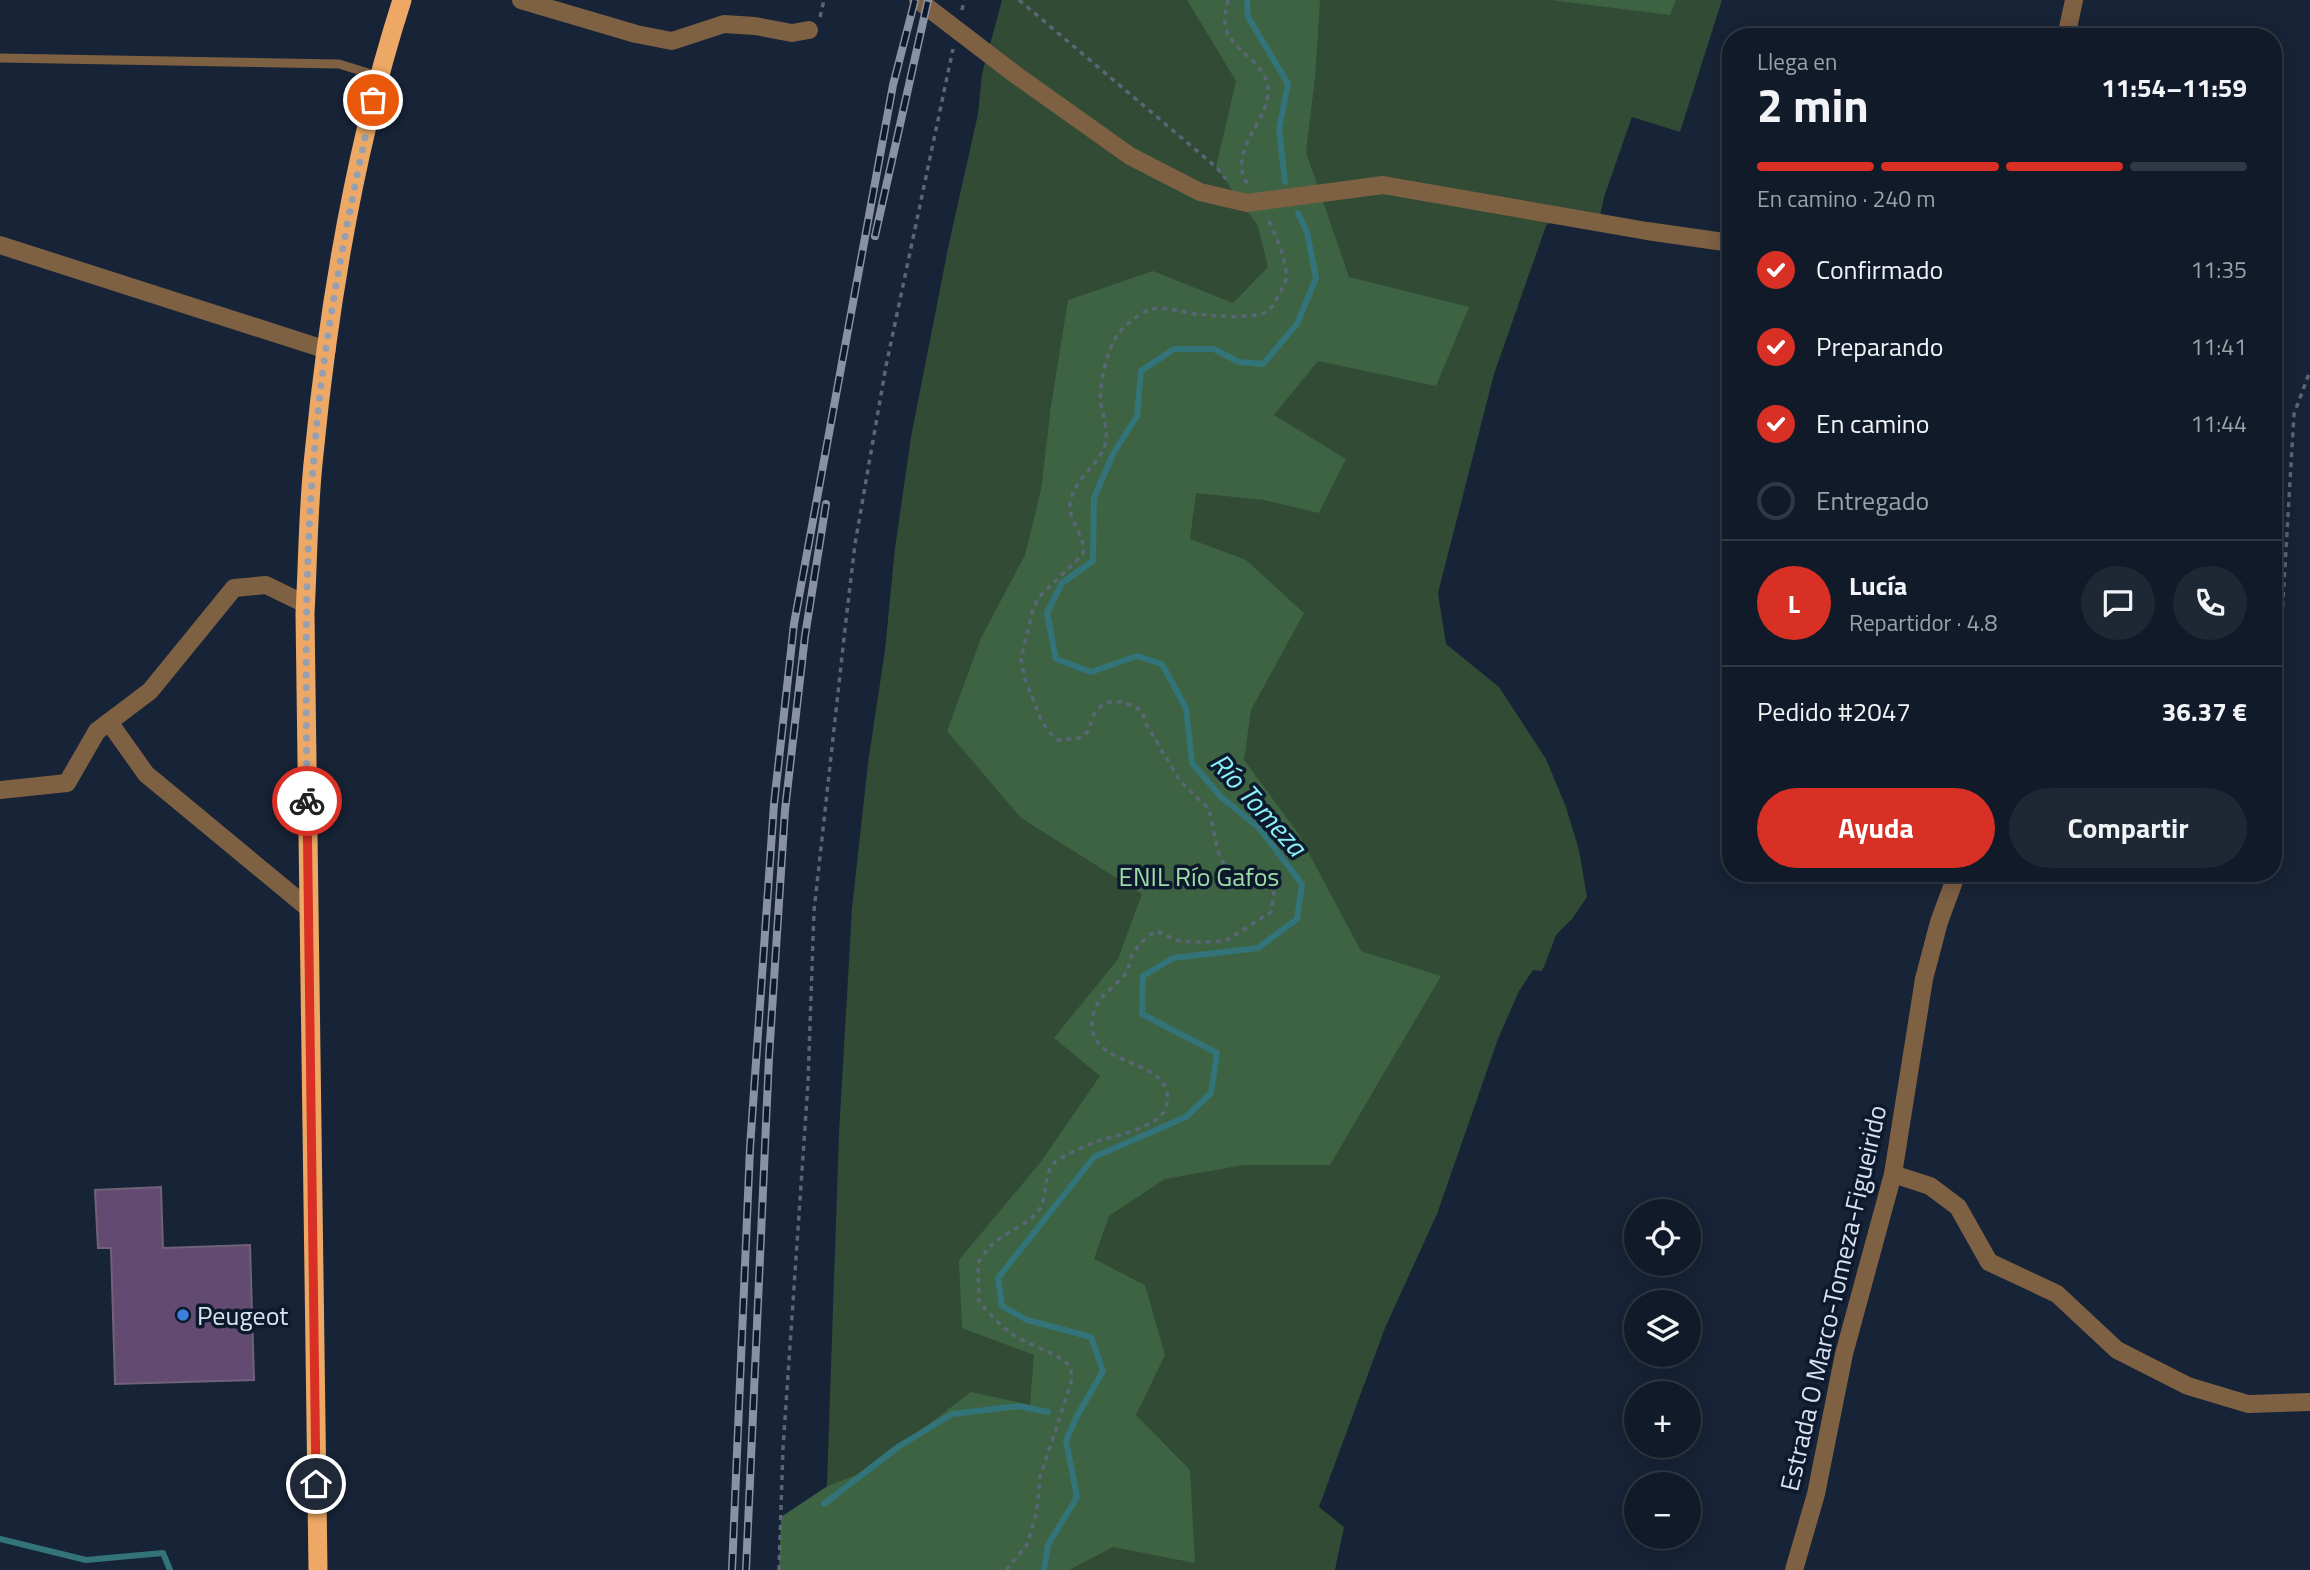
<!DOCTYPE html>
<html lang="es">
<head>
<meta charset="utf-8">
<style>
  :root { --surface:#111a28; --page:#1e2734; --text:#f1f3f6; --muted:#9ca1a8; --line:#303845; --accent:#d93025 }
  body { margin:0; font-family:"Titillium Web",sans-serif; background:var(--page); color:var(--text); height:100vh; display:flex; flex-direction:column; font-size:26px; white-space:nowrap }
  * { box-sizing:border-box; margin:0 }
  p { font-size:23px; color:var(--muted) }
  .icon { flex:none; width:38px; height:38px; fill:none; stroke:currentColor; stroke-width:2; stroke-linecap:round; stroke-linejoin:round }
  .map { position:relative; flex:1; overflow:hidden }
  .drawer { position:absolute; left:1722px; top:28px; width:560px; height:854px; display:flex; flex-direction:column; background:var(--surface); border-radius:28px; box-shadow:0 4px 18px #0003,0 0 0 2px var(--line) }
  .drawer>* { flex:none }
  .fabs { position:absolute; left:1624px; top:1199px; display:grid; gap:14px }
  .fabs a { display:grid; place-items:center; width:77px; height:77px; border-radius:50%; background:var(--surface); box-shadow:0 4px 18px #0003,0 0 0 2px var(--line); font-size:35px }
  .pin { position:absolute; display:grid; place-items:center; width:60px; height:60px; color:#fff; margin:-30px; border:4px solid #fff; border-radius:50%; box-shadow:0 2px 7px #0007 }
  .courier { position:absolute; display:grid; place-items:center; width:70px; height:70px; margin:-35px; border:5px solid #d93025; border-radius:50%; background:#fff; color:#222; box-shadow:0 2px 9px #0007 }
  .summary em { font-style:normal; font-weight:700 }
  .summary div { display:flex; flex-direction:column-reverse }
  .summary { display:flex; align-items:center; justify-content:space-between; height:119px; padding:0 35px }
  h1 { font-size:46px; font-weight:700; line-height:52px }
  .bar { display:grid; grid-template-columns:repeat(4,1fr); gap:10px 7px; align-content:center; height:84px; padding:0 35px }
  .bar i { height:9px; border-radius:5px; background:var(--line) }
  .bar .current { background:var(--accent) }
  .bar p { grid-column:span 4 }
  .line { display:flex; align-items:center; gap:18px; padding:0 35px; border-top:2px solid var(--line) }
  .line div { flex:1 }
  .round { display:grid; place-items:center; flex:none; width:74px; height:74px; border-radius:37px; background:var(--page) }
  ol { padding:0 35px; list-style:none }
  li { display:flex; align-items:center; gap:21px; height:77px }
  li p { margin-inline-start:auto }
  li .icon { padding:7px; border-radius:50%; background:var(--accent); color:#fff; stroke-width:4 }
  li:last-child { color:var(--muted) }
  li i { width:38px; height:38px; border:4px solid var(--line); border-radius:50% }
  .button { display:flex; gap:14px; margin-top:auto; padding:14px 35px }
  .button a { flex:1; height:80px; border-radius:42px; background:var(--accent); color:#fff; font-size:28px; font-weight:700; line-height:80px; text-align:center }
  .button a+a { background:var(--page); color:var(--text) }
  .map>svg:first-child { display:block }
</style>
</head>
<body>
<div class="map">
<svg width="2310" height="1570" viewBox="0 0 2310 1570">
  <rect width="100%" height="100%" fill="#172336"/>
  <polygon fill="#314b34" points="1002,0 1722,0 1680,132 1632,117 1604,197 1600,216 1558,215 1546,226 1494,374 1438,593 1446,644 1499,687 1546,759 1566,807 1579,850 1587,897 1572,919 1556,935 1544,967 1541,971 1533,970 1519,991 1498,1039 1437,1214 1385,1328 1319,1507 1344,1527 1335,1570 824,1570 839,1134 852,908 868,763 885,650 895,548 911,437 948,248 978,114 982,74"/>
  <g fill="#3e6343">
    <polygon points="1187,0 1320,0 1315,78 1306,152 1349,277 1469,307 1436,386 1318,361 1274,415 1346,459 1319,513 1264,500 1196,493 1190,539 1246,560 1304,613 1251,710 1244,760 1298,833 1361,951 1441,976 1330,1165 1244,1165 1165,1179 1109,1216 1094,1259 1145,1285 1165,1355 1136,1415 1190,1470 1195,1563 1113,1547 1069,1570 779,1570 781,1517 826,1487 868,1470 971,1392 1030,1405 1034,1355 962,1328 959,1260 1040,1163 1100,1076 1054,1038 1118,959 1142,894 1021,818 947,731 981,638 1025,555 1041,490 1051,406 1068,300 1153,271 1233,303 1268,267 1258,226 1216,167 1236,81"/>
    <polygon points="1551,0 1676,0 1670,15"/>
  </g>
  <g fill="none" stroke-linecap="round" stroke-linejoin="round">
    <g stroke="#327479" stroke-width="6">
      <polyline points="1247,0 1248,17 1288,84 1279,129 1285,182"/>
      <polyline points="824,1504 898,1447 952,1414 1019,1406 1048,1412"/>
      <polyline points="0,1539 86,1560 163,1553 170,1570"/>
      <polyline points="1044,1570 1048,1545 1077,1497 1066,1441 1077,1416 1103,1371 1091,1337 1027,1320 1002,1306 998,1278 1094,1157 1186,1117 1211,1093 1217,1053 1142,1014 1143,976 1173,958 1258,948 1297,919 1302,884 1259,828 1221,797 1192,763 1186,708 1162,664 1137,656 1091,672 1056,659 1047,613 1062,583 1093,561 1094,498 1113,454 1137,416 1141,371 1174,349 1214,349 1239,362 1263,364 1297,324 1316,278 1307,232 1298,213"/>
    </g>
  </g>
  <polygon fill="#624a70" stroke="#71627a" stroke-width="2" points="161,1187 163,1248 250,1245 254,1380 115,1384 111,1248 98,1248 95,1190"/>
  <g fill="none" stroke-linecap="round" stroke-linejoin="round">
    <g stroke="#5a6576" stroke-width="3.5" stroke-dasharray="5 5" stroke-linecap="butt">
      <polyline points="1019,0 1216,167 1226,179"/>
      <path d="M1228 0C1227 7 1224 15 1225 22 1226 50 1266 59 1268 89 1270 122 1224 152 1249 186"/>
      <polyline points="962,10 964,0"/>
      <polyline points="820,17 824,0"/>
      <polyline points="2273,644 2277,642 2282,617 2294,414 2310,371"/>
      <polyline points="779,1570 783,1448 808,1083 814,911 846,620 855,544 886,366 953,49"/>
      <path d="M1006 1570 1027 1545 1037 1511 1040 1477 1071 1383V1368C1063 1355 1029 1345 1015 1336 1001 1327 990 1314 979 1302L978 1263C983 1255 988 1248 995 1242 1009 1230 1031 1224 1041 1207 1047 1194 1044 1171 1055 1162 1065 1155 1081 1148 1093 1143 1111 1136 1161 1128 1166 1107 1181 1052 1073 1073 1095 1009 1101 993 1117 986 1126 973 1129 969 1129 963 1131 958 1136 947 1145 937 1156 931 1164 933 1168 937 1176 940 1184 943 1220 942 1227 940L1271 912 1275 884C1261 875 1244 880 1227 872L1218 851 1209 809 1180 781 1145 722 1142 711C1116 695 1094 698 1089 731L1079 738 1058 740 1047 730 1039 715 1024 676 1021 658 1032 613 1038 598 1083 554C1086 536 1069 523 1070 504 1073 478 1101 465 1106 441 1108 429 1103 415 1101 404 1098 388 1107 351 1116 337 1122 327 1138 314 1149 310 1163 305 1182 312 1196 314 1213 316 1256 320 1269 310 1273 307 1275 301 1278 296 1281 290 1286 284 1286 277 1287 257 1274 234 1267 216"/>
    </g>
    <polyline stroke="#7e6043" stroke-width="9" points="0,58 339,64 378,76"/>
    <g stroke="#7e6043" stroke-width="18">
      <polyline points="521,0 636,34 672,41 724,24 755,26 792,33 809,30"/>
      <polyline points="918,0 1016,75 1130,156 1200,192 1247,203 1383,185 1647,231 1731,243"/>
      <polyline points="0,245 327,350"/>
      <polyline points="109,722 146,774 308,908"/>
      <polyline points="0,790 67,783 97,731 150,691 234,588 266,585 305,604"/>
      <polyline points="1893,1174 1930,1186 1958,1207 1989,1262 2057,1294 2117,1350 2188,1386 2248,1404 2310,1402"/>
    </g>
    <g stroke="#7e6043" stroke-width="18">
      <polyline points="2066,37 2074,0"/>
      <polyline points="1794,1570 1816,1494 1844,1354 1893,1174 1924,979 1939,922 1957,873"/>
    </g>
    <path stroke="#eca864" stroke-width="19" d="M318 1570 305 613C308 560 308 506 314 454 329 301 355 146 402 0"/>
    <g stroke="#8992a2" stroke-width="8">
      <g id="rail">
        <polyline points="875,236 928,0"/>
        <polyline points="732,1570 750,1148 774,804 794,624 893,85 915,0"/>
        <polyline points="746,1570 769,1057 785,810 805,636 826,504"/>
      </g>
    </g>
    <use href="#rail" stroke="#0d192c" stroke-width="5" stroke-dasharray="16" stroke-linecap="butt"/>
  </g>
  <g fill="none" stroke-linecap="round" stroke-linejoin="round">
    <path stroke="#969faf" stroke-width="7" stroke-dasharray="0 12.6" d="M307 801C306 686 304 571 314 456 323 336 348 217 373 100"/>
    <polyline stroke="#d93025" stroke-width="9" points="307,801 316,1484"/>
  </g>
  <circle fill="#3f7fe0" stroke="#0d192c" stroke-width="2.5" cx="183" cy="1315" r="7"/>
  <g text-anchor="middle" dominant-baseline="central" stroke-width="7" stroke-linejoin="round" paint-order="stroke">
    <g font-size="26" fill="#9edba6" stroke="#0d192c">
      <text x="1199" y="876">ENIL Río Gafos</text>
    </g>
    <g font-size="26" fill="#dae2f0" stroke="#0d192c">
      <text transform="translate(1833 1298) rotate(-77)">Estrada O Marco-Tomeza-Figueirido</text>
    </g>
    <g font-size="26" fill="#dae2f0" stroke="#0d192c" text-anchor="start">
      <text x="197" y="1315">Peugeot</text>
    </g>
    <g font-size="28" font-style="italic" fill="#8af1f9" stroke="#0d192c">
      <text transform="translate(1259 804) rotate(48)">Río Tomeza</text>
    </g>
  </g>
</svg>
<div class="fabs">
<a><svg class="icon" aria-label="locate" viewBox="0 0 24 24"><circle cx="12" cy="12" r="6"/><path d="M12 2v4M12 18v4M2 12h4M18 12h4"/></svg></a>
<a><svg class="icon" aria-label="layers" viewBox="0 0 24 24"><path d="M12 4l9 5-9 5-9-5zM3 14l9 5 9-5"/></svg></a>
<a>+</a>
<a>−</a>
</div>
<div class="pin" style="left:373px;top:100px;background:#ea580c"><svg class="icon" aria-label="bag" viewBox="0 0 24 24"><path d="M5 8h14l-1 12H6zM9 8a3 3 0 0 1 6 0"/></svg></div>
<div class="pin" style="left:316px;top:1484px;background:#1f2937"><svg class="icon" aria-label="home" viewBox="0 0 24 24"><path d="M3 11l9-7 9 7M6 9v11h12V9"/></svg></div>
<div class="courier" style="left:307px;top:801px"><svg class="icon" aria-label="bike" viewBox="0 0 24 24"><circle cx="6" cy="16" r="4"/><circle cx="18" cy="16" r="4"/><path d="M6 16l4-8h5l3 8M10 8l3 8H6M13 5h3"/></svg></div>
<section class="drawer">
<div class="summary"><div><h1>2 min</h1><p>Llega en</p></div><em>11:54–11:59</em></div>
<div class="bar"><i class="current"></i><i class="current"></i><i class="current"></i><i></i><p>En camino · 240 m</p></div>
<ol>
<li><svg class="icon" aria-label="check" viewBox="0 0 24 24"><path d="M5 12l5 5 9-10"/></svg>Confirmado<p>11:35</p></li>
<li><svg class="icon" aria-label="check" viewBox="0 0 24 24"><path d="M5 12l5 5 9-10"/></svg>Preparando<p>11:41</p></li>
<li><svg class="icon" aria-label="check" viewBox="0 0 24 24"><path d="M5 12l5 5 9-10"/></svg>En camino<p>11:44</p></li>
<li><i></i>Entregado</li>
</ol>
<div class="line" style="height:126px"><b class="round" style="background:var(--accent);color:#fff">L</b><div><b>Lucía</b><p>Repartidor · 4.8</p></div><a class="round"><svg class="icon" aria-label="chat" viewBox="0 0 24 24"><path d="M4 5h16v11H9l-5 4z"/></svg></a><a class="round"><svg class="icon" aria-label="phone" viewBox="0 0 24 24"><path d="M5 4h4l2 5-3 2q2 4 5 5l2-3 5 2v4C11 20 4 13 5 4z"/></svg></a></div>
<div class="line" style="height:91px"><div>Pedido #2047</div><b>36.37 €</b></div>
<div class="button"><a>Ayuda</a><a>Compartir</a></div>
</section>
</div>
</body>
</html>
